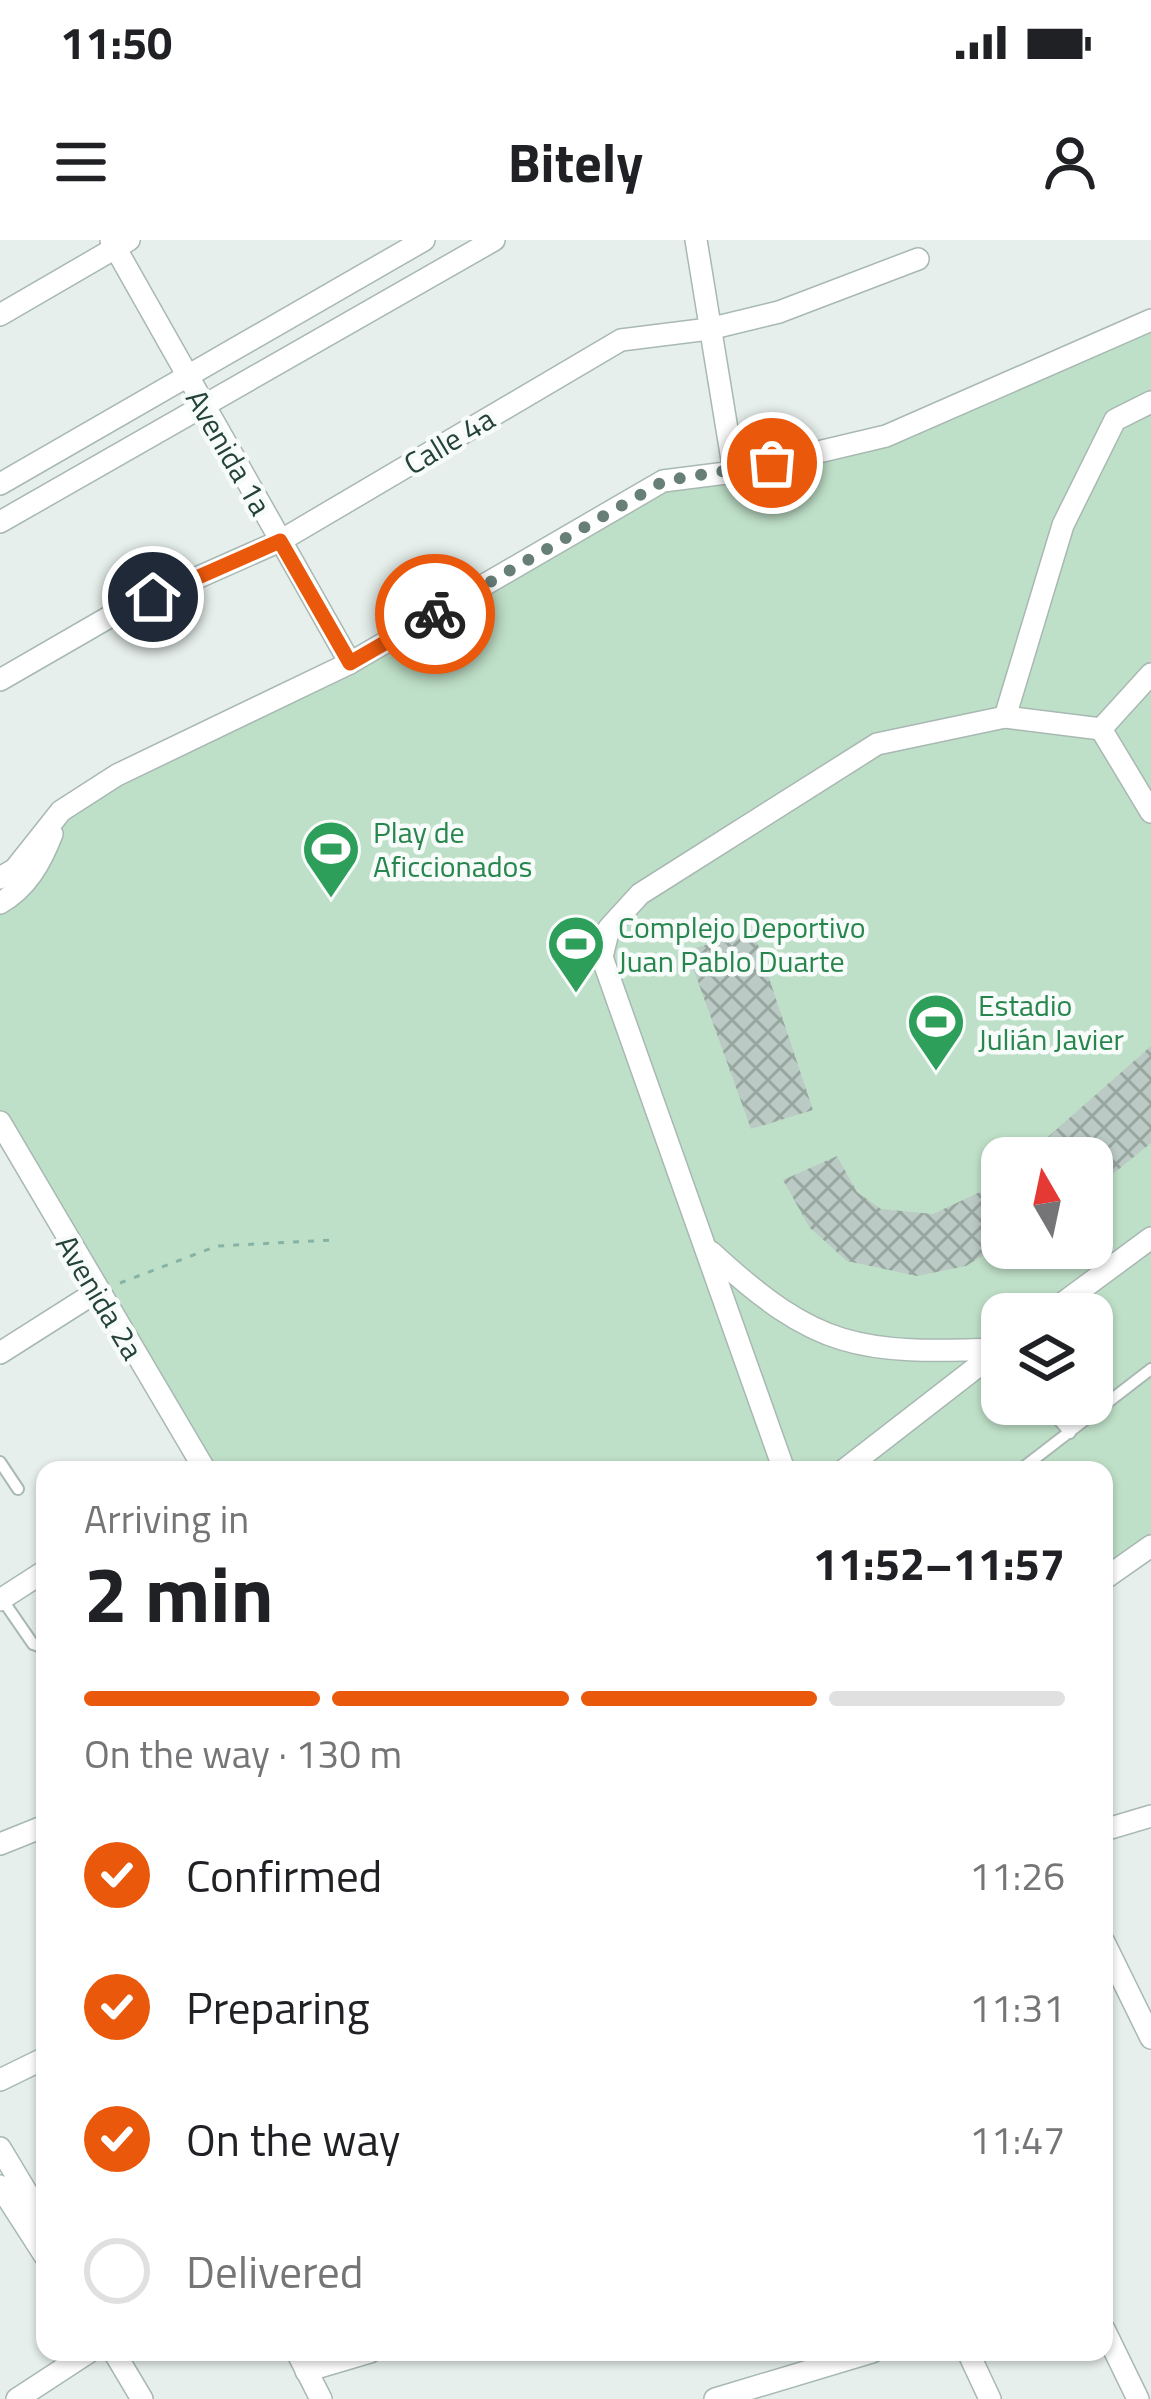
<!DOCTYPE html>
<html lang="en">
<head>
<meta charset="utf-8">
<style>
  :root { --surface:#fff; --page:#f6f6f6; --text:#202124; --muted:#757577; --line:#e0e0e0; --accent:#ea580c }
  body { margin:0; font-family:"Titillium Web",sans-serif; background:var(--page); color:var(--text); height:100vh; display:flex; flex-direction:column; font-size:45px; white-space:nowrap }
  * { box-sizing:border-box; margin:0 }
  p { font-size:39px; color:var(--muted) }
  .icon { flex:none; width:66px; height:66px; fill:none; stroke:currentColor; stroke-width:2; stroke-linecap:round; stroke-linejoin:round }
  .map { position:relative; flex:1; overflow:hidden }
  .details { position:absolute; left:36px; top:1221px; width:1077px; height:900px; display:flex; flex-direction:column; background:var(--surface); border-radius:24px; box-shadow:0 3px 9px #0004 }
  .details>* { flex:none }
  .needle { width:78px; rotate:351deg }
  .tools { position:absolute; left:981px; top:897px; display:grid; gap:24px }
  .tools a { display:grid; place-items:center; width:132px; height:132px; border-radius:24px; background:var(--surface); box-shadow:0 3px 9px #0004; font-size:60px }
  .pin { position:absolute; display:grid; place-items:center; width:102px; height:102px; color:#fff; margin:-51px; border:6px solid #fff; border-radius:50%; box-shadow:0 3px 12px #0007 }
  .courier { position:absolute; display:grid; place-items:center; width:120px; height:120px; margin:-60px; border:9px solid #ea580c; border-radius:50%; background:#fff; color:#222; box-shadow:0 3px 15px #0007 }
  .summary em { font-style:normal; font-weight:700 }
  .summary div { display:flex; flex-direction:column-reverse }
  .summary { display:flex; align-items:center; justify-content:space-between; height:204px; padding:0 48px }
  h1 { font-size:78px; font-weight:700; line-height:90px }
  .bar { display:grid; grid-template-columns:repeat(4,1fr); gap:18px 12px; align-content:center; height:144px; padding:0 48px }
  .bar i { height:15px; border-radius:9px; background:var(--line) }
  .bar .on { background:var(--accent) }
  .bar p { grid-column:span 4 }
  ol { padding:0 48px; list-style:none }
  li { display:flex; align-items:center; gap:36px; height:132px }
  li p { margin-inline-start:auto }
  li .icon { padding:12px; border-radius:50%; background:var(--accent); color:#fff; stroke-width:4 }
  li:last-child { color:var(--muted) }
  li i { width:66px; height:66px; border:6px solid var(--line); border-radius:50% }
  .status { display:flex; justify-content:space-between; align-items:center; height:84px; padding:0 60px; background:var(--surface); direction:ltr }
  .status svg { height:33px; fill:currentColor }
  header { display:flex; justify-content:space-between; align-items:center; height:156px; padding:0 48px; background:var(--surface); font-size:54px; font-weight:700 }
  .map>svg:first-child { display:block }
</style>
</head>
<body>
<div class="status"><b>11:50</b><svg viewBox="0 0 49 12"><path d="M0 12V9h3v3zM5 12V6h3v6zM10 12V3h3v9zM15 12V0h3v12zM26 1h20v11H26zM47 4h2v5h-2z"/></svg></div>
<header><svg class="icon" aria-label="menu" viewBox="0 0 24 24"><path d="M4 6h16M4 12h16M4 18h16"/></svg>Bitely<svg class="icon" aria-label="person" viewBox="0 0 24 24"><circle cx="12" cy="8" r="4"/><path d="M4 21q1-7 8-7t8 7"/></svg></header>
<div class="map">
<svg width="1151" height="2159" viewBox="0 0 1151 2159">
  <defs>
    <pattern id="building-cross-hatch" width="8" height="8" patternUnits="userSpaceOnUse" patternTransform="scale(3)"><rect width="8" height="8" fill="#bbcac4"/><path d="M0 0l8 8M0 8l8-8" fill="none" stroke="#98a6a0"/></pattern>
  </defs>
  <rect width="100%" height="100%" fill="#e6efeb"/>
  <path fill="#bfe0c8" fill-rule="evenodd" d="M1151 78V1305L1104 1338V1230H208L0 873V638L61 571 273 464 663 241 886 196ZM1002 918H1092V1008H1002ZM1002 1074H1092V1164H1002Z"/>
  <g fill="url(#building-cross-hatch)">
    <polygon points="753,690 813,870 751,889 687,711"/>
    <polygon points="1151,806 1151,903 1092,951 1092,918 1024,918"/>
    <polygon points="837,916 857,952 881,969 933,974 980,952 1002,980 1002,1004 966,1026 917,1036 847,1021 810,988 783,940"/>
  </g>
  <g fill="none" stroke-linecap="round" stroke-linejoin="round">
    <g stroke="#a8b8b2" stroke-width="14">
      <g id="lane">
        <polyline points="1045,1164 1070,1193"/>
        <polyline points="0,1222 18,1249"/>
        <polyline points="1020,1230 1151,1129"/>
        <polyline points="2,1359 33,1404 45,1408"/>
      </g>
    </g>
    <g stroke="#a8b8b2" stroke-width="24">
      <g id="street">
        <polyline points="111,0 350,423"/>
        <polyline points="696,0 734,232"/>
        <polyline points="0,75 129,0"/>
        <polyline points="0,244 424,0"/>
        <polyline points="0,282 494,0"/>
        <polyline points="0,440 111,376 280,301 621,100 709,89 779,72 918,19"/>
        <polyline points="1005,477 1063,285 1115,180 1151,162"/>
        <polyline points="1101,489 1151,572"/>
        <polyline points="1101,489 1151,434"/>
        <polyline points="0,638 15,629 61,571 117,535 350,423 663,241 734,232 886,196 1151,80"/>
        <path d="M0 663C27 648 41 622 52 594"/>
        <polyline points="0,882 205,1230"/>
        <path d="M711 1012C817 1110 859 1114 999 1109"/>
        <polyline points="1048,1074 1151,998"/>
        <polyline points="0,1113 96,1052"/>
        <polyline points="784,1230 602,717 609,688 640,654 877,504 1005,477 1101,489"/>
        <polyline points="844,1230 1000,1109"/>
        <polyline points="1104,1339 1151,1306"/>
        <polyline points="0,1360 45,1331"/>
        <polyline points="1104,1590 1151,1576"/>
        <polyline points="0,1604 45,1586"/>
        <polyline points="1104,1702 1151,1798"/>
        <polyline points="0,1840 45,1818"/>
        <polyline points="0,1908 45,1983"/>
        <polyline points="0,1946 45,2016"/>
        <polyline points="1104,2089 1138,2159"/>
        <polyline points="114,2112 142,2159"/>
        <polyline points="297,2112 321,2159"/>
        <polyline points="968,2112 990,2159"/>
        <polyline points="306,2131 370,2112"/>
        <polyline points="17,2159 89,2112"/>
        <polyline points="715,2159 872,2112"/>
      </g>
    </g>
    <polyline stroke="#86b3a5" stroke-width="3" stroke-dasharray="6 9" stroke-linecap="butt" points="120,1043 217,1006 334,1000"/>
    <use href="#lane" stroke="#fff" stroke-width="10"/>
    <use href="#street" stroke="#fff" stroke-width="21"/>
  </g>
  <g fill="none" stroke-linecap="round" stroke-linejoin="round">
    <polyline stroke="#687f78" stroke-width="12" stroke-dasharray="0 21.6" points="435,374 664,241 772,223"/>
    <polyline stroke="#ea580c" stroke-width="15" points="153,357 280,301 350,423 435,374"/>
  </g>
  <defs>
    <g id="stadium-pin" transform="scale(3)"><path d="M0 17L-7.5 6A9.5 9.5 0 1 1 7.5 6Z" fill="#2e9e5b" stroke="#f7fbf9"/><path d="M0-5a6.5 5 0 1 0 0 10a6.5 5 0 1 0 0-10ZM-3.5-1.8h7v3.6h-7Z" fill="#fff"/></g>
  </defs>
  <g fill-rule="evenodd">
    <use href="#stadium-pin" x="331" y="609"/>
    <use href="#stadium-pin" x="576" y="704"/>
    <use href="#stadium-pin" x="936" y="782"/>
  </g>
  <g text-anchor="middle" dominant-baseline="central" stroke-width="9" stroke-linejoin="round" paint-order="stroke">
    <g font-size="30" fill="#24423a" stroke="#f7fbf9">
      <text transform="translate(449 201) rotate(-31)">Calle 4a</text>
      <text transform="translate(229 212) rotate(60)">Avenida 1a</text>
      <text transform="translate(100 1057) rotate(59)">Avenida 2a</text>
    </g>
    <g font-size="30" fill="#27864d" stroke="#f7fbf9" text-anchor="start">
      <text x="373" y="592">Play de<tspan x="373" dy="34">Aficcionados</tspan></text>
      <text x="618" y="687">Complejo Deportivo<tspan x="618" dy="34">Juan Pablo Duarte</tspan></text>
      <text x="978" y="765">Estadio<tspan x="978" dy="34">Julián Javier</tspan></text>
    </g>
  </g>
</svg>
<div class="tools">
<a><svg class="needle" viewBox="-14 -14 28 28"><path d="M0-13l5 13h-10z" fill="#e53935"/><path d="M0 13l5-13h-10z" fill="#757577"/></svg></a>
<a><svg class="icon" aria-label="layers" viewBox="0 0 24 24"><path d="M12 4l9 5-9 5-9-5zM3 14l9 5 9-5"/></svg></a>
</div>
<div class="pin" style="left:772px;top:223px;background:#ea580c"><svg class="icon" aria-label="bag" viewBox="0 0 24 24"><path d="M5 8h14l-1 12H6zM9 8a3 3 0 0 1 6 0"/></svg></div>
<div class="pin" style="left:153px;top:357px;background:#1f2937"><svg class="icon" aria-label="home" viewBox="0 0 24 24"><path d="M3 11l9-7 9 7M6 9v11h12V9"/></svg></div>
<div class="courier" style="left:435px;top:374px"><svg class="icon" aria-label="bike" viewBox="0 0 24 24"><circle cx="6" cy="16" r="4"/><circle cx="18" cy="16" r="4"/><path d="M6 16l4-8h5l3 8M10 8l3 8H6M13 5h3"/></svg></div>
<section class="details">
<div class="summary"><div><h1>2 min</h1><p>Arriving in</p></div><em>11:52–11:57</em></div>
<div class="bar"><i class="on"></i><i class="on"></i><i class="on"></i><i></i><p>On the way · 130 m</p></div>
<ol>
<li><svg class="icon" aria-label="check" viewBox="0 0 24 24"><path d="M5 12l5 5 9-10"/></svg>Confirmed<p>11:26</p></li>
<li><svg class="icon" aria-label="check" viewBox="0 0 24 24"><path d="M5 12l5 5 9-10"/></svg>Preparing<p>11:31</p></li>
<li><svg class="icon" aria-label="check" viewBox="0 0 24 24"><path d="M5 12l5 5 9-10"/></svg>On the way<p>11:47</p></li>
<li><i></i>Delivered</li>
</ol>
</section>
</div>
</body>
</html>
